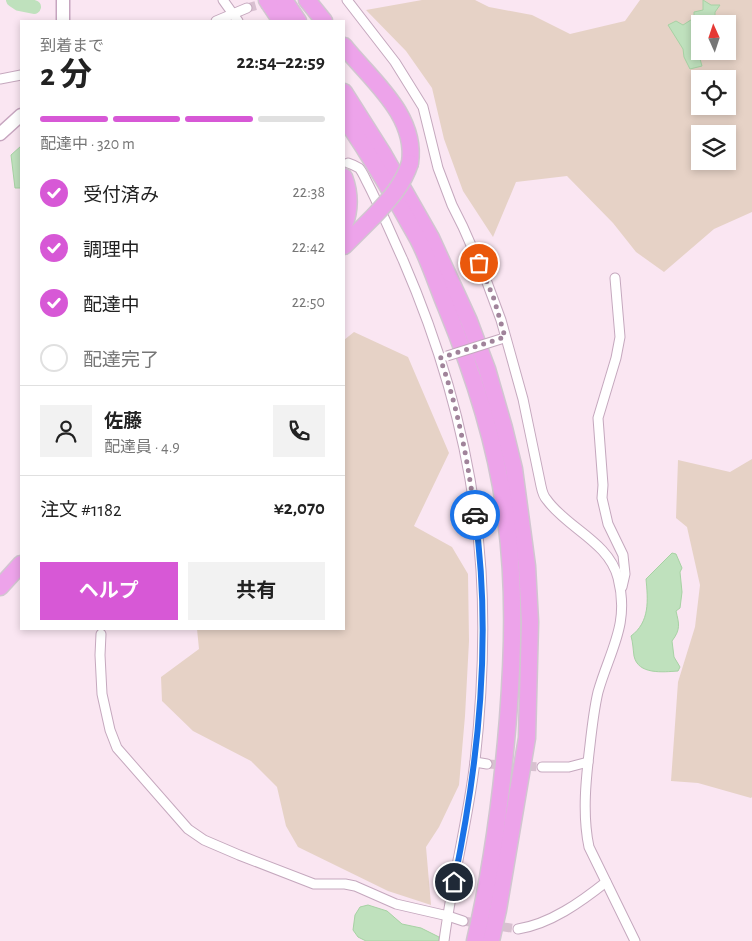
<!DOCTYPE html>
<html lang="ja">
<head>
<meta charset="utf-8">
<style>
  :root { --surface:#fff; --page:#f2f2f2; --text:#222; --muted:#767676; --line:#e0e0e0; --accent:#d758d6 }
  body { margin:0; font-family:"Alegreya Sans","Noto Sans JP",sans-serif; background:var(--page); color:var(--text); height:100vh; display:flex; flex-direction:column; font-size:19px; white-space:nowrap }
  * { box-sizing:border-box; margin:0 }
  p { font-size:16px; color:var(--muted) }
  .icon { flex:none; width:28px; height:28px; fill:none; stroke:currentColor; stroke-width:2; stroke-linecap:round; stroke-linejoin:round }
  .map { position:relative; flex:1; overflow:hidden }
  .drawer { position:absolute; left:20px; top:20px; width:325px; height:610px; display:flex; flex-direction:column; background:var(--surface); border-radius:0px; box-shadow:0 2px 8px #0003 }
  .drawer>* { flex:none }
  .needle { width:32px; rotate:357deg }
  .buttons { position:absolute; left:691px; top:15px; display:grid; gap:10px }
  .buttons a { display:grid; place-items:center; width:45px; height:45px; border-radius:0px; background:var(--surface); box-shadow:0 2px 8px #0003; font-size:25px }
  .pin { position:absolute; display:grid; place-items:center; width:42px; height:42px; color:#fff; margin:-21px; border:2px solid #fff; border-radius:50%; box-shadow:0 1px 5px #0007 }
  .courier { position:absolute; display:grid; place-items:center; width:50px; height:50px; margin:-25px; border:4px solid #1a73e8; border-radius:50%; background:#fff; color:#222; box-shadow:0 1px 6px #0007 }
  .headline em { font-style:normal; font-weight:700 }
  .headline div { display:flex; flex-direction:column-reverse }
  .headline { display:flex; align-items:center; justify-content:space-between; height:85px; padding:0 20px }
  h1 { font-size:32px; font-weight:700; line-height:38px }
  .bar { display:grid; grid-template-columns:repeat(4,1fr); gap:8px 5px; align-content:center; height:60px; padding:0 20px }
  .bar i { height:6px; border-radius:4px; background:var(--line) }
  .bar .on { background:var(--accent) }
  .bar p { grid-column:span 4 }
  .line { display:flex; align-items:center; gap:12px; padding:0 20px; border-top:1px solid var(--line) }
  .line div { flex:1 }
  .round { display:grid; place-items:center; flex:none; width:52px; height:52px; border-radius:0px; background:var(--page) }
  ol { padding:0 20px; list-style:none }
  li { display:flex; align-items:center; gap:15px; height:55px }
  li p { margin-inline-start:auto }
  li .icon { padding:5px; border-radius:50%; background:var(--accent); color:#fff; stroke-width:4 }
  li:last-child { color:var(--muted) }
  li i { width:28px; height:28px; border:2px solid var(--line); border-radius:50% }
  .button { display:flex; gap:10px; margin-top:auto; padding:10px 20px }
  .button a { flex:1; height:58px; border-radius:0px; background:var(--accent); color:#fff; font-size:20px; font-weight:700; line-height:58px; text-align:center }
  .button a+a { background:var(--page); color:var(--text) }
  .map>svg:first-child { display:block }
</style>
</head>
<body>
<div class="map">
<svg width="752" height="941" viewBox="0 0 752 941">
  <rect width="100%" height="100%" fill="#fae6f2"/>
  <g fill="#e6d2c6" fill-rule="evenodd">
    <path d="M422 0H475L489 7 532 15 570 34 625 21 640 0H752V212L714 229 664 272 636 252 613 223 567 176 516 182 493 237 463 191 444 139 432 88 406 51 366 10ZM700 24H728V51H700ZM700 79H728V106H700ZM700 134H728V161H700Z"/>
    <polygon points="354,332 408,357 449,453 414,526 452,547 468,574 469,641 465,716 459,785 439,827 426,847 431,905 388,891 298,847 286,826 277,787 251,761 193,731 162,701 161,677 199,649 197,629 344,629 344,340"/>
    <polygon points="752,459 752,797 751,798 698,783 671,781 678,682 695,627 700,585 687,527 676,518 678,460 730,472"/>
  </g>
  <g fill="#bfe1bd" stroke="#a7d2a4">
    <polygon points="703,0 711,5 720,5 715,12 715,20 709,24 700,24 700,59 702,66 690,69 684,57 683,49 668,25 676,21 683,25 694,18 694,12 703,10"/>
    <polygon points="21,146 21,188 15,188 11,155"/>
    <path d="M672 553 676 554 682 568 680 572 682 592 680 608 676 611C679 624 681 629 672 641L674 657 680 667 678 671C663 672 638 675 634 656 633 649 633 643 631 636 650 622 648 600 646 579Z"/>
    <polygon points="368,905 387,911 402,924 421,928 439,937 439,941 366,941 358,937 353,930 355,915 360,907"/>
  </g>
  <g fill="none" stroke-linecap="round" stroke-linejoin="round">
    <polyline stroke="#bfe1bd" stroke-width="14" points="13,0 19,4 34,7"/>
    <g stroke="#d8c0d0" stroke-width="9" stroke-dasharray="9 4.5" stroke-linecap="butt">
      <polyline points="247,8 272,1"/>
      <polyline points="487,764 542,767"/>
      <polyline points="463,921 518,929"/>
    </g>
    <g stroke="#c5a8be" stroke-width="11">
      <g id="minor">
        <polyline points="223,0 238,21"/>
        <path d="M347 0 395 62 423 107 438 168 452 205 463 227 485 277 501 320 523 399 541 486C542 491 544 497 547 500 567 528 609 542 618 578 630 624 610 650 598 692 594 709 592 727 590 745 586 778 582 814 589 847L635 941"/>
        <polyline points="216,21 247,8"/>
        <polyline points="0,79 21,75"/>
        <path d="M348 163C351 164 356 166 359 168 362 171 365 178 367 182 380 207 391 234 403 260 445 357 474 463 481 570 485 633 482 698 475 761 468 821 452 880 444 941"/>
        <polyline points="615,278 620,337 616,358 598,418 603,485 602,498 608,524 623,555 625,574 622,587"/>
        <polyline points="101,634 100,655 102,694 110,730 117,748 188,829 204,840 239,855 314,884 345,884 355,886 396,904 448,916 463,921"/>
        <polyline points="475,762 487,764"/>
        <polyline points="542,767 569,767 588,762"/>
        <path d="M518 929C550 924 581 902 606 882"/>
      </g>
    </g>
    <g stroke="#c6a5bf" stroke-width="15">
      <g id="secondary">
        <polyline points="63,21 63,0"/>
        <polyline points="0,134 21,115"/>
      </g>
    </g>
    <g stroke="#d1c6d0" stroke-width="19">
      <g id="motorway">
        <polyline points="267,0 281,21"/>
        <polyline points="284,0 298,21"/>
        <polyline points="307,0 324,21"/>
        <path d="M344 46C371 80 417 115 410 163"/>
        <polyline points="344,92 382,152 431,238 469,321 487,369 504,428 514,469 527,566 530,622 527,738 498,910 491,941"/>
        <path d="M344 117C370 156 395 197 418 239 429 260 437 285 446 307 474 375 497 446 506 519 515 586 513 652 508 718 502 793 492 868 475 941"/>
        <path d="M344 177C350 193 350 210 344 226"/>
        <polyline points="344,246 374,216"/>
        <polyline points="0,587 21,564"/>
      </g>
    </g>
    <use href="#minor" stroke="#fff" stroke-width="9"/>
    <use href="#secondary" stroke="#fff" stroke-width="12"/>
    <use href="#motorway" stroke="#eda3ea" stroke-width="16"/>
    <g stroke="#c5a8be" stroke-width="11" stroke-linecap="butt">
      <polyline id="minor-bridge" points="447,356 501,339"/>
    </g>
    <g stroke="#d1c6d0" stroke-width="19" stroke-linecap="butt">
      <path id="motorway-bridge" d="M374 216C389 200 403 185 410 163"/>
    </g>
    <use href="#minor-bridge" stroke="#fff" stroke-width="9"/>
    <use href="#motorway-bridge" stroke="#eda3ea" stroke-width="16"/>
  </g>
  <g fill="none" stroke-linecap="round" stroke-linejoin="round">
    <path stroke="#a0839a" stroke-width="5" stroke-dasharray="0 9" d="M475 515C468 462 458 408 440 358L505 337 494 299 479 263"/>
    <path stroke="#1a73e8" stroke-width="6" d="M454 882C479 761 492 637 475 515"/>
  </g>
</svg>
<div class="buttons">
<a><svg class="needle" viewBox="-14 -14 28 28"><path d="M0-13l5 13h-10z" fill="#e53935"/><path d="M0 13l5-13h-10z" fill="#767676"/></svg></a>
<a><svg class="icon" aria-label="locate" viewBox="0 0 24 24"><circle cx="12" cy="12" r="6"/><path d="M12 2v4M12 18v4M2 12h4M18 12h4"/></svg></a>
<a><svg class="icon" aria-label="layers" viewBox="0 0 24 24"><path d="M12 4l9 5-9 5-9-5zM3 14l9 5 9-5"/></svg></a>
</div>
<div class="pin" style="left:479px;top:263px;background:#ea580c"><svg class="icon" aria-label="bag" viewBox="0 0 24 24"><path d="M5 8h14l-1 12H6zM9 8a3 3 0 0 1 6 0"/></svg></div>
<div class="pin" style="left:454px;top:882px;background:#1f2937"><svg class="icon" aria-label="home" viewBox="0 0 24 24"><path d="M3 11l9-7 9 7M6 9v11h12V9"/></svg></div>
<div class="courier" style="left:475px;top:515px"><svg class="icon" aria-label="car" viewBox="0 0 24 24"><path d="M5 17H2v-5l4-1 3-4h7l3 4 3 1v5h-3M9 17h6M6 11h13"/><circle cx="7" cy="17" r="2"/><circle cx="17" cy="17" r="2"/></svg></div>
<section class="drawer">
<div class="headline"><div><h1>2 分</h1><p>到着まで</p></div><em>22:54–22:59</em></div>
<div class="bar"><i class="on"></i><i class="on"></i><i class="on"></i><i></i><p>配達中 · 320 m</p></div>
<ol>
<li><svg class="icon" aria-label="check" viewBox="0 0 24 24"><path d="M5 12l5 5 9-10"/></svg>受付済み<p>22:38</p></li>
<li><svg class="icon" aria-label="check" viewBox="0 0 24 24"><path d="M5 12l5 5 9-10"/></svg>調理中<p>22:42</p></li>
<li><svg class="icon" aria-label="check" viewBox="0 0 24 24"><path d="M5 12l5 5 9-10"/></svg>配達中<p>22:50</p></li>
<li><i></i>配達完了</li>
</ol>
<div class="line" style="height:90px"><a class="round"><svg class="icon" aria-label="person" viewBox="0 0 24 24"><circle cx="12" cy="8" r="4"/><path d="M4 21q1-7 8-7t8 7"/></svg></a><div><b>佐藤</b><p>配達員 · 4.9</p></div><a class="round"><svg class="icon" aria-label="phone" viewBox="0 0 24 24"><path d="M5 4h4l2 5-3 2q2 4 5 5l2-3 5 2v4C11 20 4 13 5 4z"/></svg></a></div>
<div class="line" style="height:65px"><div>注文 #1182</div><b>¥2,070</b></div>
<div class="button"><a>ヘルプ</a><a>共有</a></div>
</section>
</div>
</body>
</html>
